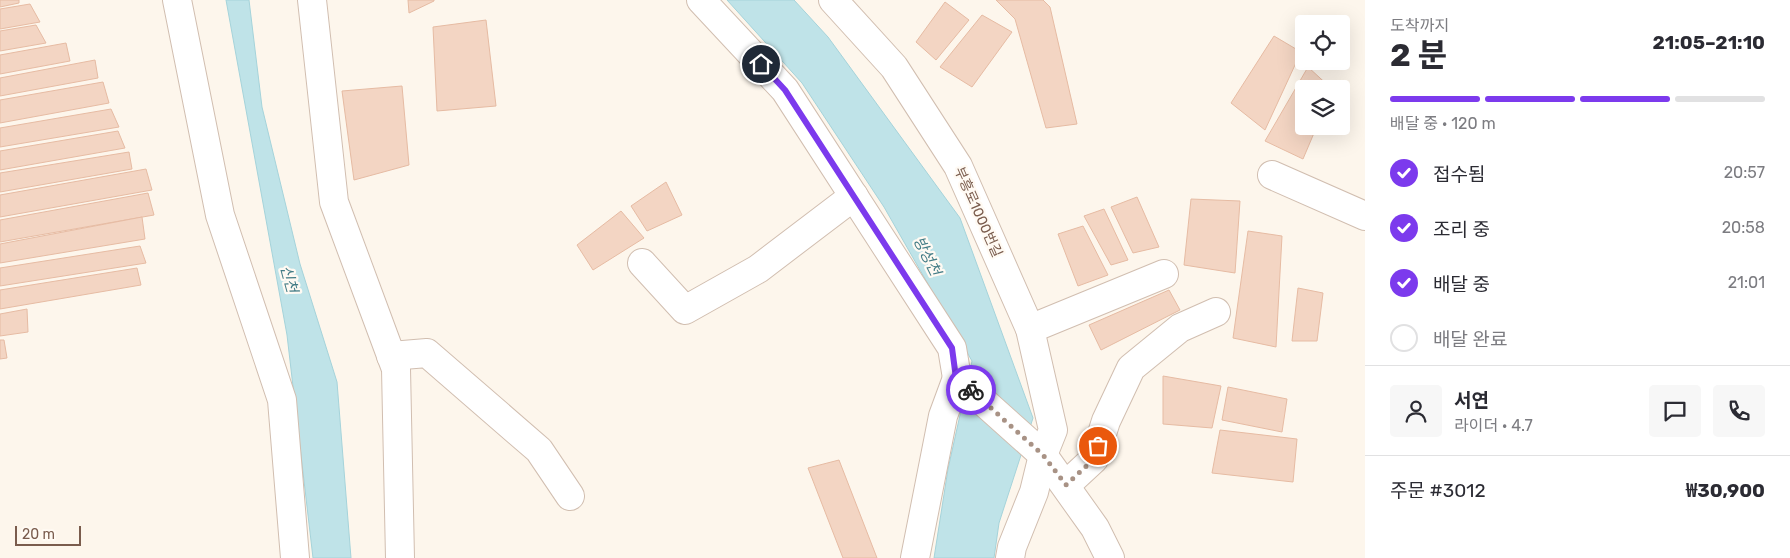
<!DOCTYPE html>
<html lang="ko">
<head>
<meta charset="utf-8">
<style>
  :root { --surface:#fff; --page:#f7f7f7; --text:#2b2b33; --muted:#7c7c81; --line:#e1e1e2; --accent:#7c3aed }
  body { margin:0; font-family:Rubik,"Noto Sans KR",sans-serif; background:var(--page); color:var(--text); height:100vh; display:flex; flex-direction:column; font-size:19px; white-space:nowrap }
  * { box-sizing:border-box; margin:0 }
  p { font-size:16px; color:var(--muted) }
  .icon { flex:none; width:28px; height:28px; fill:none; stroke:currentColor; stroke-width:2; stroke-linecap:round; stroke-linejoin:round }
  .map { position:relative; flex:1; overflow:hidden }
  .panel { display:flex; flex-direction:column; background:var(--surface); width:425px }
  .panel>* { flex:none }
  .fabs { position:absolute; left:1295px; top:15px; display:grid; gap:10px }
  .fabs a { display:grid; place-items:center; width:55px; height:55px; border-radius:5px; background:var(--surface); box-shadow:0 5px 20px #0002; font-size:25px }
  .scale { position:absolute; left:15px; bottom:12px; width:66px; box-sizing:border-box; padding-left:5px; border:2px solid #7a5c4d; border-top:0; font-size:14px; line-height:18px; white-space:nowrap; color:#7a5c4d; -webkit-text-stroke:4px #fffaf3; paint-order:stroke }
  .pin { position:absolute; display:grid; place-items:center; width:42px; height:42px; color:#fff; margin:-21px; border:2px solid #fff; border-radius:50%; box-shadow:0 1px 5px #0007 }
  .courier { position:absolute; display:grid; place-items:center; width:50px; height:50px; margin:-25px; border:4px solid #7c3aed; border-radius:50%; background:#fff; color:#222; box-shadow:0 1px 6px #0007 }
  .overview em { font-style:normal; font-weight:700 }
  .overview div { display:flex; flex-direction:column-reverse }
  .overview { display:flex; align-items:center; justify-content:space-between; height:85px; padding:0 25px }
  h1 { font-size:32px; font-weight:700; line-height:38px }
  .bar { display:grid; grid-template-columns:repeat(4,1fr); gap:8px 5px; align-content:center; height:60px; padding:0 25px }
  .bar i { height:6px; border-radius:4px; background:var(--line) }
  .bar .selected { background:var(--accent) }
  .bar p { grid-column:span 4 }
  .line { display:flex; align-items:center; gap:12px; padding:0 25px; border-top:1px solid var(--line) }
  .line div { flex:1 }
  .round { display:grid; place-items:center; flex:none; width:52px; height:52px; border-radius:5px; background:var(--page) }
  ol { padding:0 25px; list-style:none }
  li { display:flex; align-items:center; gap:15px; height:55px }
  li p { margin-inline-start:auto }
  li .icon { padding:5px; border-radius:50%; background:var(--accent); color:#fff; stroke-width:4 }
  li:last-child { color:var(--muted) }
  li i { width:28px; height:28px; border:2px solid var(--line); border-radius:50% }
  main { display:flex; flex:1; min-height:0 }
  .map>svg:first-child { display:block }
</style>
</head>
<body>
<main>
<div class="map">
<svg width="1365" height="558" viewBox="0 0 1365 558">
  <rect width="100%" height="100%" fill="#fdf6ec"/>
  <g fill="#bfe3e8" stroke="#a5d3da">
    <polygon points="226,0 249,0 262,107 300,264 337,382 351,558 313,558 287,335"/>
    <polygon points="727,0 794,0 828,37 960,218 1033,418 999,523 994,558 934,558 948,469 972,361 884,207 802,83"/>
  </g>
  <g fill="#f3d5c3" stroke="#e6bba3">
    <polygon points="0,0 19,0 19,3 0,7"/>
    <polygon points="408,0 434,0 434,1 409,13"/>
    <polygon points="996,0 1043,0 1050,7 1077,124 1046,128 1015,19"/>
    <polygon points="945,2 969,20 936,60 916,42"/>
    <polygon points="30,4 40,22 0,29 0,9"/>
    <polygon points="982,15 1012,32 972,87 940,67"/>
    <polygon points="486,20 496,106 437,111 433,27"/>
    <polygon points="36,25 46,43 0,51 0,31"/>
    <polygon points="1274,36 1301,52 1265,130 1231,103"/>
    <polygon points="66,43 70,61 0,74 0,55"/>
    <polygon points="95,60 98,78 0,96 0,78"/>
    <polygon points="1308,67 1332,89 1304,89 1304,126 1317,126 1303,159 1265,141"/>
    <polygon points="103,82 109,103 0,123 0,100"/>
    <polygon points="402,86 409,165 354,180 342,91"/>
    <polygon points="111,109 119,127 0,147 0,128"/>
    <polygon points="118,131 125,148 0,170 0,151"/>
    <polygon points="129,152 132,169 0,192 0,173"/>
    <polygon points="146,169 152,190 0,217 0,195"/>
    <polygon points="666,182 682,215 647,231 631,206"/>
    <polygon points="148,193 154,215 0,242 0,220"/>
    <polygon points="1137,197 1159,247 1133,253 1111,207"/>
    <polygon points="1191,199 1240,201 1235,273 1184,265"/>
    <polygon points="1104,209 1128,260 1111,265 1084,216"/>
    <polygon points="621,211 644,238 593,270 577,245"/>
    <polygon points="142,217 145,239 0,263 0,244"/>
    <polygon points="1083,226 1108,275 1078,286 1058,234"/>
    <polygon points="1248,231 1282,236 1276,347 1233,338"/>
    <polygon points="140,246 146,263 0,286 0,268"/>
    <polygon points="137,268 141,285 0,309 0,290"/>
    <polygon points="1298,288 1323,293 1317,341 1292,341"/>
    <polygon points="1169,290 1180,310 1101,350 1089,325"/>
    <polygon points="27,309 28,332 0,336 0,314"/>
    <polygon points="0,340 4,340 7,358 0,359"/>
    <polygon points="1163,376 1221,386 1212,428 1163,424"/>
    <polygon points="1228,387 1287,399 1282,432 1222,420"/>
    <polygon points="1220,430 1297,439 1293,482 1212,473"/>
    <polygon points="839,460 877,558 843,558 808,468"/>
  </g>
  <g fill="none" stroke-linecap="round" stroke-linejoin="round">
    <g stroke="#d1beb0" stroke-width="30">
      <g id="minor">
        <polyline points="177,0 220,215 282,400 295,558"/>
        <polyline points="312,0 334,202 396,369 400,558"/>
        <polyline points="701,0 785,90 952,348 957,378 1043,455 1095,528 1110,558"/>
        <polyline points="833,0 894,67 958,166 1030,329 1053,430 1043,455 1034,492 1012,547 1010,558"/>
        <polyline points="1272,175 1365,216"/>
        <polyline points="642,263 685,310 758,269 854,196"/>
        <polyline points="1030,329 1164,274"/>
        <polyline points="391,356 427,353 539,450 570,496"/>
        <polyline points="1066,485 1094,459 1106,421 1131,368 1180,328 1216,312"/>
        <polyline points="915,558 943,416 957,378"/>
      </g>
    </g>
    <use href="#minor" stroke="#fff" stroke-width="28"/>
  </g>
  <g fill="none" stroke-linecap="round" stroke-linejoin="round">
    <polyline stroke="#a89285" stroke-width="5" stroke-dasharray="0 9" points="971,390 1043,455 1066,485 1094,459 1098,446"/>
    <polyline stroke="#7c3aed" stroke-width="6" points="761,64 785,90 952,348 956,378 971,390"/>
  </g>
  <g text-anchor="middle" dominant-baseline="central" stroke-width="4.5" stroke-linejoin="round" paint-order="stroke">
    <g font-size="14" fill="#7a5c4d" stroke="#fffaf3">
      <text transform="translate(978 212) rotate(66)">부흥로1000번길</text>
    </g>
    <g font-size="15" font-style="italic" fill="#437c86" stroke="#fffaf3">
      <text transform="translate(927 256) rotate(63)">방성천</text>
      <text transform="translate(289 279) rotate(75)">신천</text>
    </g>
  </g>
</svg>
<div class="fabs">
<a><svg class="icon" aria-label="locate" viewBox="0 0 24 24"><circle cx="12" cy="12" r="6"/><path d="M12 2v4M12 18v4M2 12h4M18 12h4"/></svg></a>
<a><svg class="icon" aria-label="layers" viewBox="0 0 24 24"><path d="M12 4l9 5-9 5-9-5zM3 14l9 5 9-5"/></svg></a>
</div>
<div class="scale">20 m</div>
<div class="pin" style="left:1098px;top:446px;background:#ea580c"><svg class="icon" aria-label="bag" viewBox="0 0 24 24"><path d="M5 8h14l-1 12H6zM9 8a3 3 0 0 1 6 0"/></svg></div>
<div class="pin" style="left:761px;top:64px;background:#1f2937"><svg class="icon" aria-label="home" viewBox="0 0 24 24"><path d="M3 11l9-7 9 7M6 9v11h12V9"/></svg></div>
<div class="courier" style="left:971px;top:390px"><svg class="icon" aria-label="bike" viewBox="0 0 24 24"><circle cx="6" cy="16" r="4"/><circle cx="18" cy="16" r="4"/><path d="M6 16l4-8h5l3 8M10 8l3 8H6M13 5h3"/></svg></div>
</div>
<section class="panel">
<div class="overview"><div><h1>2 분</h1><p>도착까지</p></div><em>21:05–21:10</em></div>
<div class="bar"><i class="selected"></i><i class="selected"></i><i class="selected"></i><i></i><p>배달 중 · 120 m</p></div>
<ol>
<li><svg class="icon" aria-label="check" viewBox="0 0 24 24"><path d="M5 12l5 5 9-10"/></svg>접수됨<p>20:57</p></li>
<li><svg class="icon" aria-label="check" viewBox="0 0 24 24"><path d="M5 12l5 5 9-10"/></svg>조리 중<p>20:58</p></li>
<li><svg class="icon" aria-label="check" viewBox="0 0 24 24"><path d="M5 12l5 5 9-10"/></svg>배달 중<p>21:01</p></li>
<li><i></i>배달 완료</li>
</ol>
<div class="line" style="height:90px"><a class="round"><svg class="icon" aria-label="person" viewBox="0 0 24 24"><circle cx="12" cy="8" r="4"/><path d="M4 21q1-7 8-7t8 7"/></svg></a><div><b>서연</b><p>라이더 · 4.7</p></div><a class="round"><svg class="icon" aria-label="chat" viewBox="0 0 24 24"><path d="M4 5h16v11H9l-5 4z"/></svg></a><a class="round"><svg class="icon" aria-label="phone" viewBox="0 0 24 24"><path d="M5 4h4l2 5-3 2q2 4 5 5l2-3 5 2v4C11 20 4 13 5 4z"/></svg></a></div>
<div class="line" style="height:65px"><div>주문 #3012</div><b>₩30,900</b></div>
</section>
</main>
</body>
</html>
